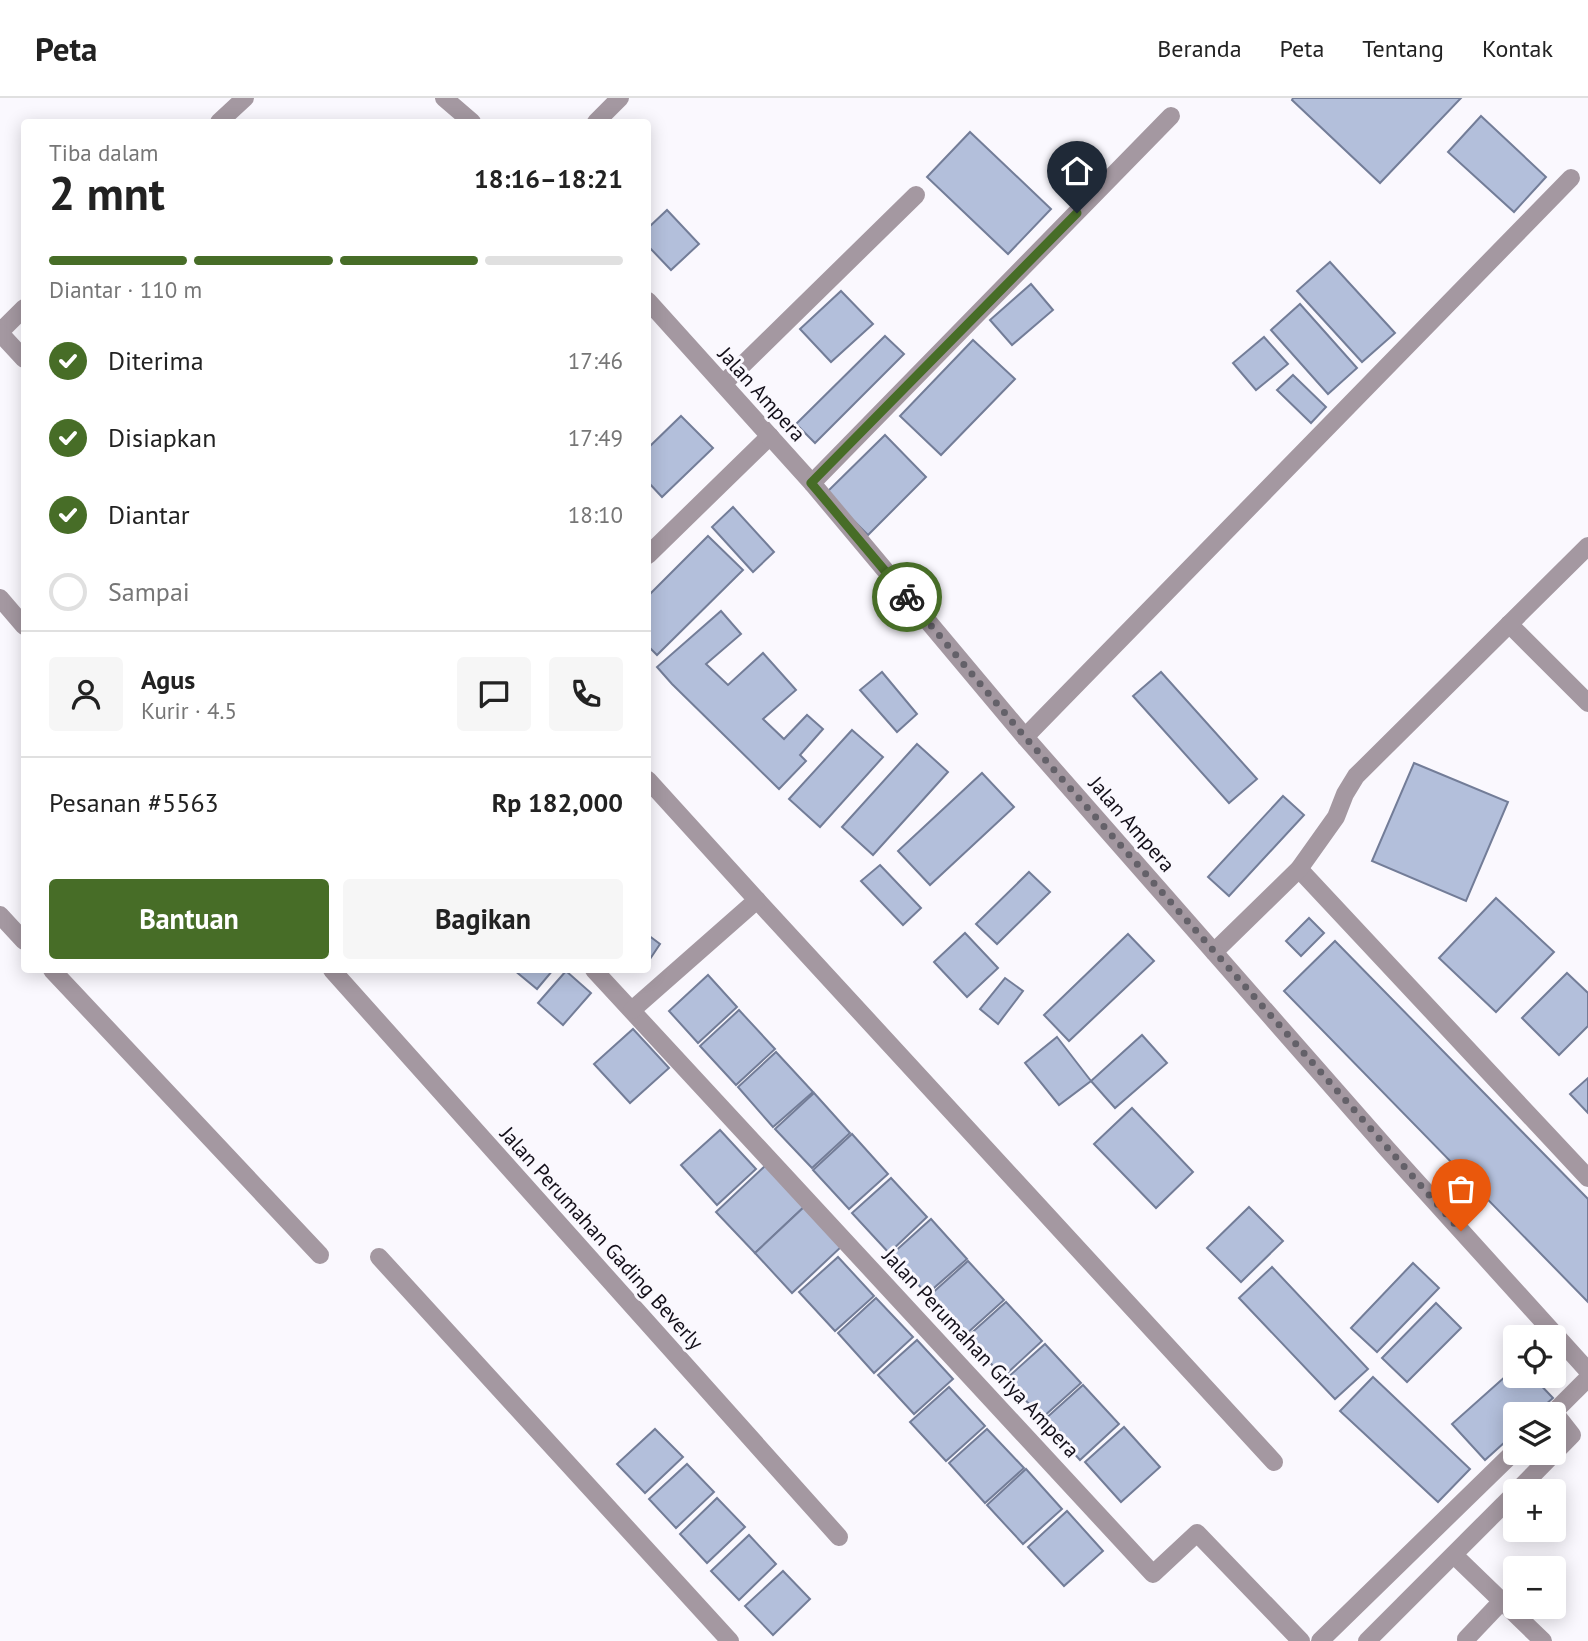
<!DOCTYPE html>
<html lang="id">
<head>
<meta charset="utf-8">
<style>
  :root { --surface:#fff; --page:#f6f6f6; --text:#222; --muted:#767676; --line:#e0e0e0; --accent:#476d27 }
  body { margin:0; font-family:"PT Sans",sans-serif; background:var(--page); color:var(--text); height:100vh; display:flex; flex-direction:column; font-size:26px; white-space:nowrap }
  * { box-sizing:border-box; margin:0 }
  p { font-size:23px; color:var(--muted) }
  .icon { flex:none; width:38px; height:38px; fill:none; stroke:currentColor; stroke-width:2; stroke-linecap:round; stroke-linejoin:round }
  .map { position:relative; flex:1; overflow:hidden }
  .side { position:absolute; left:21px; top:21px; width:630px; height:854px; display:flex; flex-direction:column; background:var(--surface); border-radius:7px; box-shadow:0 4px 18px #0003 }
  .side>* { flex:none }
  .fabs { position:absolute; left:1503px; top:1227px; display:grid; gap:14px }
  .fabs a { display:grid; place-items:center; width:63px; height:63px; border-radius:7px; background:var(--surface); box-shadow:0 4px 18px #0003; font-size:35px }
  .pin { position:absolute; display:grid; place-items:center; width:60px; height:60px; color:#fff; margin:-72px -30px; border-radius:50% 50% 50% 0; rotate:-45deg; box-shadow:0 0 7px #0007 }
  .pin .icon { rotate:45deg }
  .courier { position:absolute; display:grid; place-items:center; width:70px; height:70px; margin:-35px; border:5px solid #476d27; border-radius:50%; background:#fff; color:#222; box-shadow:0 2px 9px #0007 }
  .headline em { font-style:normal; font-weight:700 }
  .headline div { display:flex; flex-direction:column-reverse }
  .headline { display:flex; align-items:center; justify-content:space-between; height:119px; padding:0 28px }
  h1 { font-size:46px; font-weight:700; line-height:52px }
  .bar { display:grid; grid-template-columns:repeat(4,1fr); gap:10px 7px; align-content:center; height:84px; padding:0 28px }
  .bar i { height:9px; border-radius:5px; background:var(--line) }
  .bar .active { background:var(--accent) }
  .bar p { grid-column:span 4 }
  .line { display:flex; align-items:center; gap:18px; padding:0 28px; border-top:2px solid var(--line) }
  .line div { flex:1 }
  .round { display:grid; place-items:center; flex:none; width:74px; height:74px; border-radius:7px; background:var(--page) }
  ol { padding:0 28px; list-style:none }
  li { display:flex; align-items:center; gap:21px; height:77px }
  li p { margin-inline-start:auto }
  li .icon { padding:7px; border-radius:50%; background:var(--accent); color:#fff; stroke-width:4 }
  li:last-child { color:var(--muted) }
  li i { width:38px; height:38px; border:4px solid var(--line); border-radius:50% }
  .action { display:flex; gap:14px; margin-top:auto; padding:14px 28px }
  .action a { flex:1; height:80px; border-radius:7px; background:var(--accent); color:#fff; font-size:28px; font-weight:700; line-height:80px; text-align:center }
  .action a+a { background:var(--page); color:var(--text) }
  header { display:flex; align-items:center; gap:42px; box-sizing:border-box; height:98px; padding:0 35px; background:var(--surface); border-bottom:2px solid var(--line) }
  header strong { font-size:33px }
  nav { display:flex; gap:38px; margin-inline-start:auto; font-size:24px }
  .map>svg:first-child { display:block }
</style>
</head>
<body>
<header>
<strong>Peta</strong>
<nav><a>Beranda</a><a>Peta</a><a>Tentang</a><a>Kontak</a></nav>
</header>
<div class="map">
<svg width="1588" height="1543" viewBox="0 0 1588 1543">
  <rect width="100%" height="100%" fill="#faf8fe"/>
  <g fill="#b3bfdb" stroke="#737d98" stroke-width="2">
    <polygon points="1293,0 1461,0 1380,85 1292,2"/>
    <polygon points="1481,18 1546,79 1514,114 1448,54"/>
    <polygon points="970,34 1051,111 1008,156 927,79"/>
    <polygon points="667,112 699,146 671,172 648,148 648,130"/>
    <polygon points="1330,164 1395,235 1362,264 1297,193"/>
    <polygon points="1031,186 1053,212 1012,247 990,222"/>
    <polygon points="841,193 873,226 831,264 800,231"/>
    <polygon points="1300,206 1357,270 1328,296 1271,232"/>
    <polygon points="885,238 904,256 815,345 796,326"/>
    <polygon points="1264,239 1288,266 1256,292 1233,265"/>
    <polygon points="973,242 1015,281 941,357 900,318"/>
    <polygon points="1293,277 1326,309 1311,325 1277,292"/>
    <polygon points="681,318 713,350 662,399 648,384 648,350"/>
    <polygon points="885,337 926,379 868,437 826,395"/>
    <polygon points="733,409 774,454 753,474 712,429"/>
    <polygon points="708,438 743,472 657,557 648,548 648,498"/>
    <polygon points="721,513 741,536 706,566 728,587 763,555 796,592 763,621 784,641 807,617 823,631 800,657 806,663 779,691 672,586 657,569"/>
    <polygon points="882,574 917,616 897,634 860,592"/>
    <polygon points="1161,574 1257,681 1229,705 1133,598"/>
    <polygon points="852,632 883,659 820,729 789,701"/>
    <polygon points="917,646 948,674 873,757 842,729"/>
    <polygon points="1414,665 1508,704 1466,803 1372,763"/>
    <polygon points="982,675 1014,709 930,787 898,753"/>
    <polygon points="1283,698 1304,717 1229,798 1208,779"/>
    <polygon points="880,767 921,810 903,827 861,783"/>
    <polygon points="1029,774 1050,794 997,846 976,826"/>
    <polygon points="1496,800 1554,854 1496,914 1439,860"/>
    <polygon points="1309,820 1324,835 1301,858 1286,843"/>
    <polygon points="965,835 998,870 967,899 934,864"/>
    <polygon points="1128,836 1154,863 1069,943 1044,917"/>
    <polygon points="648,837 660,846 648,864"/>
    <polygon points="1335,843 1588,1101 1588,1204 1284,893"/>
    <polygon points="514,872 553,872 537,891"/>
    <polygon points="566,873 591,895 563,927 538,905"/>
    <polygon points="1567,875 1588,895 1588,928 1559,957 1522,920"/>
    <polygon points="708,877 737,909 698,945 669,913"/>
    <polygon points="1005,880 1023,893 998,926 980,911"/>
    <polygon points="739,912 775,951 736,987 700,948"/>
    <polygon points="633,931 669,970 630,1005 594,966"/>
    <polygon points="1142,937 1167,965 1115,1010 1091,983"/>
    <polygon points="1057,939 1091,983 1059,1007 1025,965"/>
    <polygon points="776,954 813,994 773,1029 738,989"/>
    <polygon points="1588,980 1588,1015 1570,996"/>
    <polygon points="814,995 850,1035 812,1070 775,1031"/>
    <polygon points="1132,1010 1193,1074 1156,1110 1094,1046"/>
    <polygon points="720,1032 756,1071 717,1107 681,1067"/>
    <polygon points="852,1036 888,1076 849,1111 813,1072"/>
    <polygon points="766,1067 805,1108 755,1155 716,1114"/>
    <polygon points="891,1080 927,1119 889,1155 852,1115"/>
    <polygon points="805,1108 842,1148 792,1195 755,1155"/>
    <polygon points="1249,1109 1283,1143 1241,1184 1207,1150"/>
    <polygon points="931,1121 967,1161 927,1196 891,1157"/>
    <polygon points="838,1159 874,1198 835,1233 799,1194"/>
    <polygon points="968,1163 1004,1202 965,1237 929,1198"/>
    <polygon points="1413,1165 1439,1190 1377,1254 1351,1230"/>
    <polygon points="1272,1169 1368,1271 1335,1301 1239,1200"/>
    <polygon points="876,1200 913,1239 874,1275 838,1235"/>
    <polygon points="1006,1204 1042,1243 1003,1279 967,1239"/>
    <polygon points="1436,1205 1461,1230 1407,1284 1382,1260"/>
    <polygon points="917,1242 953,1281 914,1316 878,1277"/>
    <polygon points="1045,1246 1081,1285 1042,1320 1006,1281"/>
    <polygon points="1516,1269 1516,1278 1532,1278 1553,1300 1535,1316 1516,1316 1516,1334 1485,1362 1452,1326"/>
    <polygon points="1373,1279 1470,1371 1438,1404 1340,1313"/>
    <polygon points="1083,1287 1119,1326 1080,1362 1044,1322"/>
    <polygon points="949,1289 985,1328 946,1363 910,1324"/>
    <polygon points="1124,1329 1160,1369 1121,1404 1085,1364"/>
    <polygon points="655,1331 683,1359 645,1395 617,1366"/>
    <polygon points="987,1331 1024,1370 985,1405 949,1365"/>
    <polygon points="687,1366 714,1394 676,1430 649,1401"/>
    <polygon points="1026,1371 1062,1411 1023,1446 987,1407"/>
    <polygon points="717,1400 745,1429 707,1465 680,1436"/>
    <polygon points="1067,1413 1103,1453 1064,1488 1028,1449"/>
    <polygon points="749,1437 776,1466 739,1502 711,1473"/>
    <polygon points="783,1473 810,1501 773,1537 745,1508"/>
  </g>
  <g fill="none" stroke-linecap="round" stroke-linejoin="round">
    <g stroke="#a498a1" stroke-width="18">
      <polyline points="596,24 620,0"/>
      <polyline points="723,286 916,97"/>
      <polyline points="812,385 1171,18"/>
      <polyline points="648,457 770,338"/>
      <polyline points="1509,526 1588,605"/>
      <polyline points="1025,639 1571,80"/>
      <polyline points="1299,771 1588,1080"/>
      <polyline points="1214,854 1299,771 1336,719 1345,696 1356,678 1588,448"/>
      <polyline points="1552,1316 1588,1280"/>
      <polyline points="1517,1393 1572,1337 1554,1314"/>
      <polyline points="1454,1457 1543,1543"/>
      <polyline points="1466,1541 1502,1503"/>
      <polyline points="1320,1543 1516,1352"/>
      <polyline points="1367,1543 1516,1394"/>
    </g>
    <g stroke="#a498a1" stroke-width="18">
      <polyline points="444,0 472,24"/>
      <polyline points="219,24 245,0"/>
      <polyline points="648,203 812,385 1025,639 1388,1052 1588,1273"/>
      <polyline points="0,234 24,210"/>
      <polyline points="0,235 24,261"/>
      <polyline points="0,500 24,528"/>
      <polyline points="757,802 1274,1364"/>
      <polyline points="0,817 24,843"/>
      <polyline points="52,872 320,1157"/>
      <polyline points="332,872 839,1439"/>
      <polyline points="594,872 1153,1476 1197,1435 1301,1543"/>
      <polyline points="632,912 757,802 648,682"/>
      <polyline points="379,1159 730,1543"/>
    </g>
  </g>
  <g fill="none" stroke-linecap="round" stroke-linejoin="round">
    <polyline stroke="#646169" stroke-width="7" stroke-dasharray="0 12.6" points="907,499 1025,639 1461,1133"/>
    <polyline stroke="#476d27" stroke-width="9" points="907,499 811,385 1077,115"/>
  </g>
  <g text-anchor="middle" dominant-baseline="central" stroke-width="6" stroke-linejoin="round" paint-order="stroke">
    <g font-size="21" fill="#130f19" stroke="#faf8fe">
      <text transform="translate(762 296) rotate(48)">Jalan Ampera</text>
      <text transform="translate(1132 726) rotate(49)">Jalan Ampera</text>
      <text transform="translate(602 1140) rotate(48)">Jalan Perumahan Gading Beverly</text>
      <text transform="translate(981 1255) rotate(47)">Jalan Perumahan Griya Ampera</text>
    </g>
  </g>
</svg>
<div class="fabs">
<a><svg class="icon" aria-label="locate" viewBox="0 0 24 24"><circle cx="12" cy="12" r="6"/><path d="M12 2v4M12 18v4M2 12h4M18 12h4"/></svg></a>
<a><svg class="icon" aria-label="layers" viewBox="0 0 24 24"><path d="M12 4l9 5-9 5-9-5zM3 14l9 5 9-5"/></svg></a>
<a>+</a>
<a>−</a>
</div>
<div class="pin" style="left:1461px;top:1133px;background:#ea580c"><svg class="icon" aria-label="bag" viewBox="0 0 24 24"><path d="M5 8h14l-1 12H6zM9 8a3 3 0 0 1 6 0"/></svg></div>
<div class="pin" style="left:1077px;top:115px;background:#1f2937"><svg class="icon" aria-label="home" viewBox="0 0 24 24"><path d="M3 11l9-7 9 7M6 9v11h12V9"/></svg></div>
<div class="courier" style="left:907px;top:499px"><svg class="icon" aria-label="bike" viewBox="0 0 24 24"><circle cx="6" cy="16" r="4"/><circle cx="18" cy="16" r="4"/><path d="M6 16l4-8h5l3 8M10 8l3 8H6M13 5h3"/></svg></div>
<section class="side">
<div class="headline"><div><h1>2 mnt</h1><p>Tiba dalam</p></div><em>18:16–18:21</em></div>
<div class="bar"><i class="active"></i><i class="active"></i><i class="active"></i><i></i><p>Diantar · 110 m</p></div>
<ol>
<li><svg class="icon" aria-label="check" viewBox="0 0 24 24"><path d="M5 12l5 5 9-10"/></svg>Diterima<p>17:46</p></li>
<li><svg class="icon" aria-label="check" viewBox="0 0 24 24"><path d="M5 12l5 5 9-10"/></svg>Disiapkan<p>17:49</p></li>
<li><svg class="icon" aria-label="check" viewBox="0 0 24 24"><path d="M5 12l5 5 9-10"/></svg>Diantar<p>18:10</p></li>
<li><i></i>Sampai</li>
</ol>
<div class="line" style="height:126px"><a class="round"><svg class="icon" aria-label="person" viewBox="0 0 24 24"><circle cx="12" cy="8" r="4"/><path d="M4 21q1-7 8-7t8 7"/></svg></a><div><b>Agus</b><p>Kurir · 4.5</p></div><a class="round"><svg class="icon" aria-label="chat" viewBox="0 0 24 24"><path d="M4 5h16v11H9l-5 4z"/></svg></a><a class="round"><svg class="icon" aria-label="phone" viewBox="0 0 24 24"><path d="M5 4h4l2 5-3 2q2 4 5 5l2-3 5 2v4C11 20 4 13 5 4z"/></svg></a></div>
<div class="line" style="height:91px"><div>Pesanan #5563</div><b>Rp 182,000</b></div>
<div class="action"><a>Bantuan</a><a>Bagikan</a></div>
</section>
</div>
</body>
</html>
